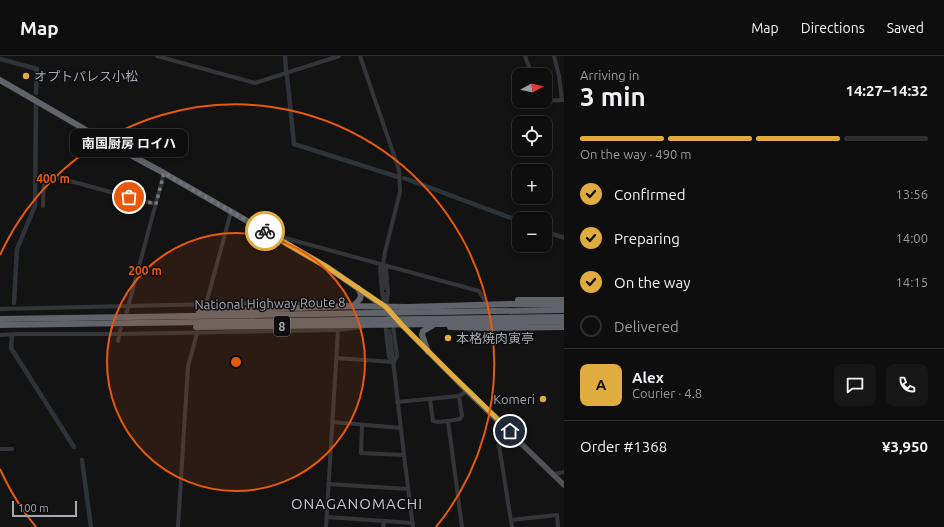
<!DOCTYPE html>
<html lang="en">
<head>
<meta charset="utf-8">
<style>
  :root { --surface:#0e0e0f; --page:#171718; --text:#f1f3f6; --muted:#9b9c9e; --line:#2e2e2f; --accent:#e0ab3f }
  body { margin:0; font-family:Ubuntu,"Noto Sans JP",sans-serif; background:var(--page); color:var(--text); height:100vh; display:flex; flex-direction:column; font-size:15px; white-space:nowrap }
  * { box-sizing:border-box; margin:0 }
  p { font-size:13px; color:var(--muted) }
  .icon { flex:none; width:22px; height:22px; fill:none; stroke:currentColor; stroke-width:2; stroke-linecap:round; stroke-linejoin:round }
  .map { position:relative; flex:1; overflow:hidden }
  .details { display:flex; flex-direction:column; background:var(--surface); width:380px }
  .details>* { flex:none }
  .needle { width:26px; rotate:82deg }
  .fabs { position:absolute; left:512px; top:12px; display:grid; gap:8px }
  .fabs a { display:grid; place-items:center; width:40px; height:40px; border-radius:8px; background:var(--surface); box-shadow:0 2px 6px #0003,0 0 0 1px var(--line); font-size:20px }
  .scale { position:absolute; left:12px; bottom:10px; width:65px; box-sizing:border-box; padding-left:4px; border:2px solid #a6aab4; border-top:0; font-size:11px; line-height:14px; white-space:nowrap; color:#a6aab4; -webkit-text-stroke:3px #0e0e0f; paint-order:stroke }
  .pin { position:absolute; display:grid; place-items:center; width:34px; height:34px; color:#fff; margin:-17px; border:2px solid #fff; border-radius:50%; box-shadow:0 1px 4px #0007 }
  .courier { position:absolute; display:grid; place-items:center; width:40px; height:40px; margin:-20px; border:3px solid #e0ab3f; border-radius:50%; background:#fff; color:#222; box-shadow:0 1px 5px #0007 }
  .bubble { position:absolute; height:28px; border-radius:8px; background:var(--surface); box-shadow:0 2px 6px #0003,0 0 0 1px var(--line); font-size:13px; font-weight:700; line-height:28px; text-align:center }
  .overview em { font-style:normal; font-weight:700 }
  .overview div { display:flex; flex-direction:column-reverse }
  .overview { display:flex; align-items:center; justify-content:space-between; height:68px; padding:0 16px }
  h1 { font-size:26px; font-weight:700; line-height:30px }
  .bar { display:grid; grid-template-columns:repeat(4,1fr); gap:6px 4px; align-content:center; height:48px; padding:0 16px }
  .bar i { height:5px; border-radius:3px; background:var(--line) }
  .bar .current { background:var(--accent) }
  .bar p { grid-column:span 4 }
  .line { display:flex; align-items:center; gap:10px; padding:0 16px; border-top:1px solid var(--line) }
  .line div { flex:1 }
  .round { display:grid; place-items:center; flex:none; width:42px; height:42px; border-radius:8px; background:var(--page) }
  ol { padding:0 16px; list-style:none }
  li { display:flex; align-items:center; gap:12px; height:44px }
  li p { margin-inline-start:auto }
  li .icon { padding:4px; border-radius:50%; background:var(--accent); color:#111; stroke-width:4 }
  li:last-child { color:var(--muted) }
  li i { width:22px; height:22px; border:2px solid var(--line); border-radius:50% }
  header { display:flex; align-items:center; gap:24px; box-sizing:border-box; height:56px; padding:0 20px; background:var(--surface); border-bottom:1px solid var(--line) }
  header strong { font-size:19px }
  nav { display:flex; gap:22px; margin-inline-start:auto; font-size:14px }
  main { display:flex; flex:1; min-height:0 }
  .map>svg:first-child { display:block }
</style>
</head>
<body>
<header>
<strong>Map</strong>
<nav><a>Map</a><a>Directions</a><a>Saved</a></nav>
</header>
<main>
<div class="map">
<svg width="564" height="471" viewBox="0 0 564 471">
  <rect width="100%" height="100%" fill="#131314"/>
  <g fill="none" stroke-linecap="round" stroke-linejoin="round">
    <g stroke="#2d3339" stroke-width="4.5">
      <polyline points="285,0 286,14"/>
      <polyline points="0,3 37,13 36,37"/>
      <polyline points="287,19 294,88 398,121"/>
      <polyline points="404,122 519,165"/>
      <polyline points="545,175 564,182"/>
      <polyline points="14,247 17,193 35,150 36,49"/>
      <polyline points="12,281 11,292 74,391"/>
      <polyline points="82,404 91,471"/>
    </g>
    <g stroke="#303134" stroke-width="4" stroke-dasharray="4 2" stroke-linecap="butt">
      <polyline points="385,230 386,244"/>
      <polyline points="389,267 390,279"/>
      <polyline points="120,275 127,255"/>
    </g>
    <g stroke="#343539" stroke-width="4">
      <polyline points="157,0 255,27 339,0"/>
      <polyline points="360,0 399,114 400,136 385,196 383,209 385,230"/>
      <polyline points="525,0 532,19"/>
      <polyline points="554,0 559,20 562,44 564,44"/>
      <polyline points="543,45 562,44"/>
      <polyline points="43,150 44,118 155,148"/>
      <polyline points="274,179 479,235 485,245"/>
      <polyline points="383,209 380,212 382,236 385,251 393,269 397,300 394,306"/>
      <polyline points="384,210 386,212 388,237 386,249"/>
      <polyline points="205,252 231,156"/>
      <polyline points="0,253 259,247 321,248 327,249"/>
      <polyline points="127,255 164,117"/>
      <polyline points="385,266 389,301 393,306"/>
      <polyline points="0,279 17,278 119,278 338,274 362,271"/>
      <polyline points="390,279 404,399 413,471"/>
      <polyline points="118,285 120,275"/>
      <polyline points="336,302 393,306"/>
      <polyline points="430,343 433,365 438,366 448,365 462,471"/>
      <polyline points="397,346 459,340 467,335"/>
      <polyline points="448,365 460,363 462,360 459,340"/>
      <polyline points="498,365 497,377 512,471"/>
      <polyline points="332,366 401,372"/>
      <polyline points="362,369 361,397 404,399"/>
      <polyline points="0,393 12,393"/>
      <polyline points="554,418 564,416"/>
      <polyline points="328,428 408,433"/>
      <polyline points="327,461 413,467"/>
      <polyline points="511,464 557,459 558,471"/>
      <polyline points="178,471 188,310 198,274"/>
      <polyline points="326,471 338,274"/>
      <polyline points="383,471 384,465"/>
    </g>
    <polyline stroke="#515258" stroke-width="5.5" points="402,269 467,335 564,429"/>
    <g stroke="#61636a" stroke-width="6">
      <polyline points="0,24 112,89 164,117 327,211 385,251 402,269"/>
      <polyline points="518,244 564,244"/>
      <polyline points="353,250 360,243 361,238 358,232"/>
      <polyline points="199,256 345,250 408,251 510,248 564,249"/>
      <polyline points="0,263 564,254"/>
      <polyline points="0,269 564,261"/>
      <polyline points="196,271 442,268 564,265"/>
      <polyline points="450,271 483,272 564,271"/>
      <polyline points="428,296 422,279 423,275 432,270"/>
    </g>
  </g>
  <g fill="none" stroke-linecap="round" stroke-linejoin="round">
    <polyline stroke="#73757c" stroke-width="4" stroke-dasharray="0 7.2" points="129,141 156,148 164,117 265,175"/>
    <polyline stroke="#e0ab3f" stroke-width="5" points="265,175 327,211 386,251 402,269 448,315 510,375"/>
  </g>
  <circle cx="236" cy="306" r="129" fill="#e8590c" fill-opacity=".12"/>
  <g fill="none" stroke="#e8590c" stroke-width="2">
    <circle cx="236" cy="306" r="129"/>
    <path d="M36 471A259 259 0 0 1 0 413M0 199A259 259 0 1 1 436 471"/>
  </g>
  <g fill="#e0ab3f" stroke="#0e0e0f" stroke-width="1.5">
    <circle cx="26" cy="20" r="4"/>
    <circle cx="448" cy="282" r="4"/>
    <circle cx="543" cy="343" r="4"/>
  </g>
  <g text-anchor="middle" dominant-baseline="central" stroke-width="3" stroke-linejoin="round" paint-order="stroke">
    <rect fill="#0e0e0f" stroke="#787b82" stroke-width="1" x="274" y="260" width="16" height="20" rx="3"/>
    <g font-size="12" font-weight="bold" fill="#a6aab4">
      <text x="282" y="270">8</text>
    </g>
    <g font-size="13" fill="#a6aab4" stroke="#0e0e0f" text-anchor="start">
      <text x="34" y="20">オプトパレス小松</text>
      <text x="456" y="282">本格焼肉寅亭</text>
      <text x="535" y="343" text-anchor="end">Komeri</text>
    </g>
    <g font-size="13" fill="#a6aab4" stroke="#0e0e0f">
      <text transform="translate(270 247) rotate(-1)">National Highway Route 8</text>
    </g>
    <g font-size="15" letter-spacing="1" fill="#c6c9d0" stroke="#0e0e0f">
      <text x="357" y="447">ONAGANOMACHI</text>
    </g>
  </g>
  <circle cx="236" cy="306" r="6" fill="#e8590c" stroke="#0e0e0f" stroke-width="2"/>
  <g font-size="12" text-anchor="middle" font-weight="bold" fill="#e8590c" stroke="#0e0e0f" stroke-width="3" stroke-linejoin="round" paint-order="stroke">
    <text x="53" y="127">400 m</text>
    <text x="145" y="219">200 m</text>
  </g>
</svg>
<div class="fabs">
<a><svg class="needle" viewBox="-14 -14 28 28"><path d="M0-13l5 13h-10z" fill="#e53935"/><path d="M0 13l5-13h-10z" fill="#9b9c9e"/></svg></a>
<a><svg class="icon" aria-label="locate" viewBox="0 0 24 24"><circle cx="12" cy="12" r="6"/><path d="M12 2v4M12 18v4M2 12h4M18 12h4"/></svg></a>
<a>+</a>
<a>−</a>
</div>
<div class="scale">100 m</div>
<div class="pin" style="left:129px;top:141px;background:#ea580c"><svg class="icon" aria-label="bag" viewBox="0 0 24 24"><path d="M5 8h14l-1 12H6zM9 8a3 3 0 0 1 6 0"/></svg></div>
<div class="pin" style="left:510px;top:375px;background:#1f2937"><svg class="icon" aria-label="home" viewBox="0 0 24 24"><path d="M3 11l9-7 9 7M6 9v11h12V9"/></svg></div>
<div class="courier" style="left:265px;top:175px"><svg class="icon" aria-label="bike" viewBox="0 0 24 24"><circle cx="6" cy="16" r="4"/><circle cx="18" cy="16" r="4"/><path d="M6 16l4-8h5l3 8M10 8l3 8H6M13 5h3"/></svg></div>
<div class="bubble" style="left:70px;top:73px;width:118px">南国厨房 ロイハ</div>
</div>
<section class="details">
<div class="overview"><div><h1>3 min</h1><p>Arriving in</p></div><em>14:27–14:32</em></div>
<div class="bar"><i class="current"></i><i class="current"></i><i class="current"></i><i></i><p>On the way · 490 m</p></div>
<ol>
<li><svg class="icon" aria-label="check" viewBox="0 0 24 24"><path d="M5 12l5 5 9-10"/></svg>Confirmed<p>13:56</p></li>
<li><svg class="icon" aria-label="check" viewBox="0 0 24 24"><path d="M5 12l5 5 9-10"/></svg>Preparing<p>14:00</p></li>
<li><svg class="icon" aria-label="check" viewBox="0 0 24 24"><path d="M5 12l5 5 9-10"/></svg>On the way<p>14:15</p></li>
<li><i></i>Delivered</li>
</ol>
<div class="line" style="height:72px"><b class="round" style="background:var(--accent);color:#111">A</b><div><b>Alex</b><p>Courier · 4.8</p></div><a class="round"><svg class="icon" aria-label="chat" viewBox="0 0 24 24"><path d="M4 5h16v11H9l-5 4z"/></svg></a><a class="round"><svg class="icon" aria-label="phone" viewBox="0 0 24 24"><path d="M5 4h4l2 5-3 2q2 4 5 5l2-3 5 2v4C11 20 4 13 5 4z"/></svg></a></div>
<div class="line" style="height:52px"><div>Order #1368</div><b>¥3,950</b></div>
</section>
</main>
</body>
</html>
